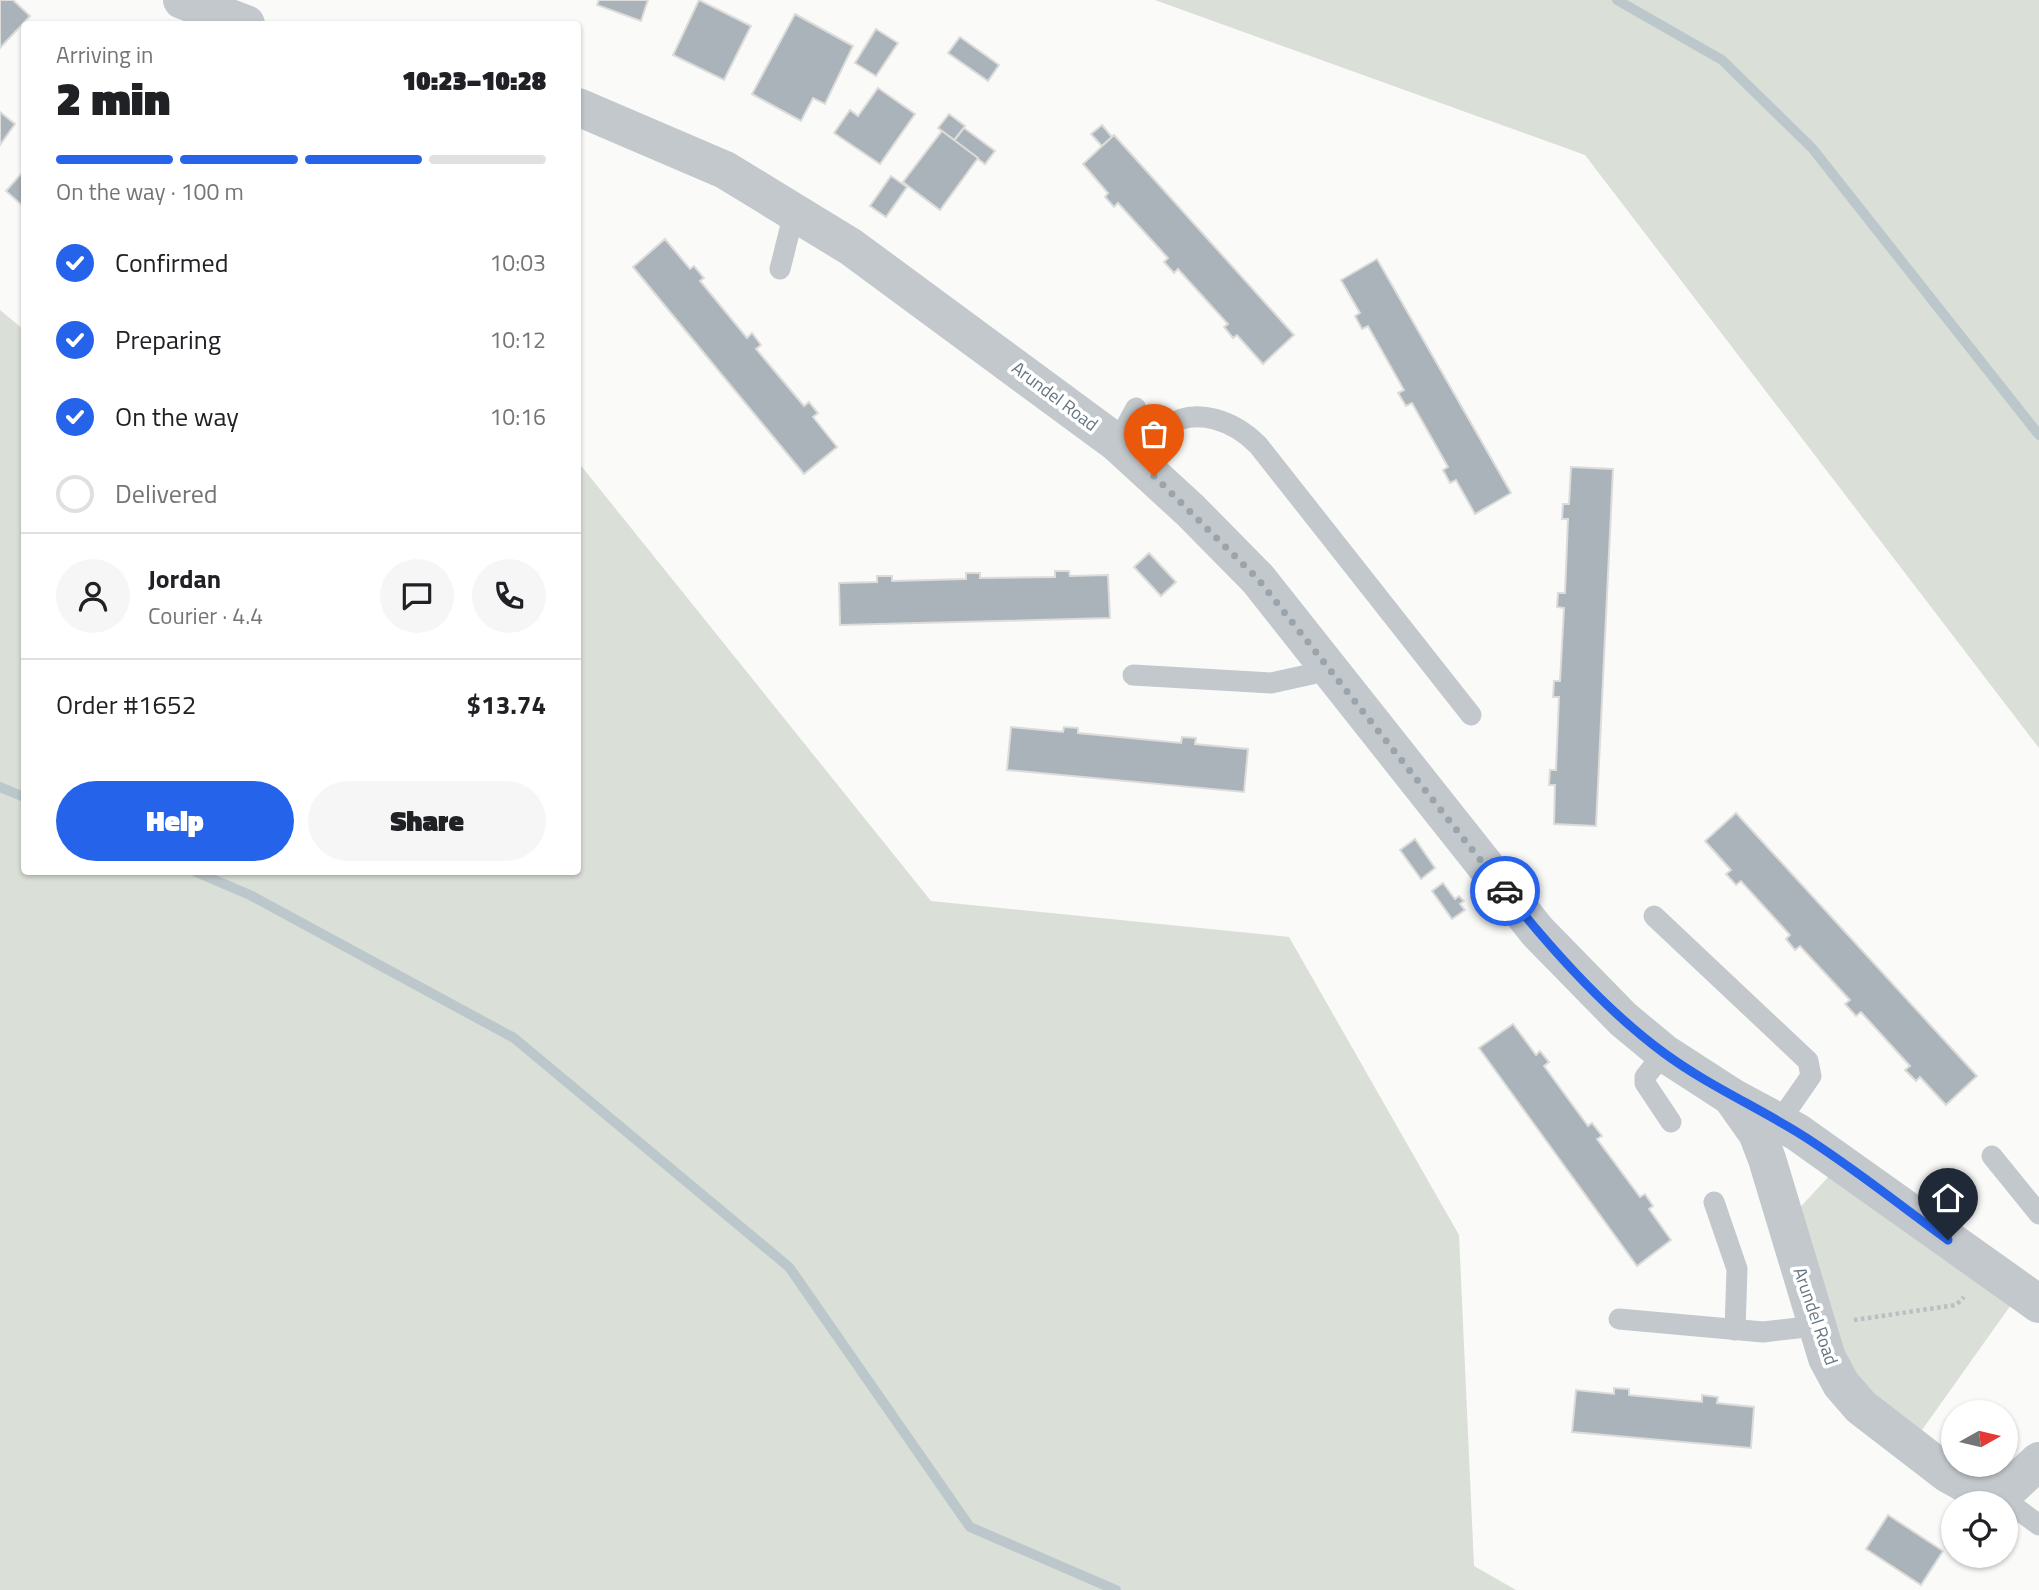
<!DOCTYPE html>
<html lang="en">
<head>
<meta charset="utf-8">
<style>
  :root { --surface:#fff; --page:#f6f6f6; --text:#202124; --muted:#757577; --line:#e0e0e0; --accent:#2563eb }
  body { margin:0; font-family:"Titillium Web",sans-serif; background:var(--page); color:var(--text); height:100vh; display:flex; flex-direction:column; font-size:26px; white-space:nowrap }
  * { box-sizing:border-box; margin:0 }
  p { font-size:23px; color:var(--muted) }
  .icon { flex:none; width:38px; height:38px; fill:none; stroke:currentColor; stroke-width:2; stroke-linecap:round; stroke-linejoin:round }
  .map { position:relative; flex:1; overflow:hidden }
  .sheet { position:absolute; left:21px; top:21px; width:560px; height:854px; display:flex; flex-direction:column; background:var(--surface); border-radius:7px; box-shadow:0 2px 5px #0004 }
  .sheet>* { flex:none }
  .needle { width:46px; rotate:82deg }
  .buttons { position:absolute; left:1941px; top:1400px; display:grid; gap:14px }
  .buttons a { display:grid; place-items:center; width:77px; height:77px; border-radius:50%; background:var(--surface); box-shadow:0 2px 5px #0004; font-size:35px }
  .pin { position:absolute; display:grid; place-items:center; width:60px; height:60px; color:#fff; margin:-72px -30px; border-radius:50% 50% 50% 0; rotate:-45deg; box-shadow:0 0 7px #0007 }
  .pin .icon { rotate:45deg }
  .courier { position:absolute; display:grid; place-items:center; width:70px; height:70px; margin:-35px; border:5px solid #2563eb; border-radius:50%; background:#fff; color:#222; box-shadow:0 2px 9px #0007 }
  .head em { font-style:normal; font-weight:800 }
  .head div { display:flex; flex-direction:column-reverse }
  .head { display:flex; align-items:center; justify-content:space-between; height:119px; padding:0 35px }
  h1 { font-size:46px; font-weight:800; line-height:52px }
  .bar { display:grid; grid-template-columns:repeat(4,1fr); gap:10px 7px; align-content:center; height:84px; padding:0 35px }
  .bar i { height:9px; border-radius:5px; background:var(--line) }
  .bar .active { background:var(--accent) }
  .bar p { grid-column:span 4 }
  .line { display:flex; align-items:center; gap:18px; padding:0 35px; border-top:2px solid var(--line) }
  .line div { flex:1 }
  .round { display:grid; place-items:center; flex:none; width:74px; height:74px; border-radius:37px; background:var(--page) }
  ol { padding:0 35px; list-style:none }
  li { display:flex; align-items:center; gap:21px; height:77px }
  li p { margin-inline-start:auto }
  li .icon { padding:7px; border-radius:50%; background:var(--accent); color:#fff; stroke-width:4 }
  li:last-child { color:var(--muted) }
  li i { width:38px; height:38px; border:4px solid var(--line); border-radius:50% }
  .action { display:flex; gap:14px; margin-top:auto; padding:14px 35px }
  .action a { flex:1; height:80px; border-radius:42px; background:var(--accent); color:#fff; font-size:28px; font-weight:800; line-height:80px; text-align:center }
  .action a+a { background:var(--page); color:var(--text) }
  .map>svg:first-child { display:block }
</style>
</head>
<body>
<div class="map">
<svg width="2039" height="1590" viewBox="0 0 2039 1590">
  <rect width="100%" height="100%" fill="#fafaf8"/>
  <g fill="#dadfd7">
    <polygon points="1155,0 2039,0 2039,748 1585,155"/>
    <polygon points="0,310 24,330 24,872 578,872 578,462 931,901 1289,937 1459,1235 1474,1566 1516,1590 0,1590"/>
    <polygon points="1833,1172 2013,1302 1917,1437 1859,1387 1791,1217"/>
  </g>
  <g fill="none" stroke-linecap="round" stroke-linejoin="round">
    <g stroke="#bbc7cb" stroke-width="10">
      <polyline points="1617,0 1722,60 1812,148 2039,435"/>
      <polyline points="0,787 24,797"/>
      <polyline points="196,872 250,895 514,1038 789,1267 970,1527 1116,1590"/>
    </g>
  </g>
  <g fill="#aab3b9" stroke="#dcdcda" stroke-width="2">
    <polygon points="0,0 13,0 30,16 0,48"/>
    <polygon points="599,0 648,0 641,21 597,5"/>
    <polygon points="699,0 751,26 724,80 673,55"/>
    <polygon points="795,14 853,46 825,104 813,98 801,121 752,94"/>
    <polygon points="876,29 898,43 876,76 855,63"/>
    <polygon points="960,37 999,65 988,81 948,53"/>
    <polygon points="878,88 915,114 880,164 834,133 850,110 858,116"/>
    <polygon points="0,112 15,124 0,145"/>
    <polygon points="949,114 965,126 954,140 938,128"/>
    <polygon points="1102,125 1112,137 1102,146 1091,134"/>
    <polygon points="964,128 995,151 985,164 954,141"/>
    <polygon points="942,131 978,158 940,210 903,182"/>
    <polygon points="1114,135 1294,335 1263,364 1237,335 1233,338 1224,327 1228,324 1178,269 1174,273 1164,262 1168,258 1118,203 1114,207 1105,197 1108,193 1083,164"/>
    <polygon points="21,174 24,178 24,207 6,191"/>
    <polygon points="891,176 907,187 886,217 870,206"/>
    <polygon points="665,239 690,269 694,266 704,278 700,281 747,338 752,333 761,345 756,349 804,406 809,402 818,413 813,417 837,447 804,474 633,267"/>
    <polygon points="1377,259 1511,493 1475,514 1456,480 1450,483 1443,470 1448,467 1412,403 1406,406 1398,393 1404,390 1368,326 1362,329 1355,316 1360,313 1341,280"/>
    <polygon points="1571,467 1613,469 1596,826 1554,824 1555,785 1549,785 1550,770 1556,770 1559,697 1553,697 1554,681 1560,681 1564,608 1557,607 1558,593 1565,593 1568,519 1562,519 1563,504 1569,504"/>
    <polygon points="1149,553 1176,582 1161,596 1134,567"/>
    <polygon points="1055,571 1069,571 1070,576 1108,575 1110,618 840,625 839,583 877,582 877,576 892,576 892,581 966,579 966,573 980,573 980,578 1055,577"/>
    <polygon points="1011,727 1063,732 1064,727 1078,728 1078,733 1181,743 1182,737 1196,738 1195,744 1248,749 1244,792 1007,770"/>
    <polygon points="1736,813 1977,1076 1946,1105 1920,1077 1916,1081 1905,1070 1910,1066 1861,1012 1856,1016 1845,1004 1850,1000 1800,946 1795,950 1786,939 1790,935 1741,881 1736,885 1726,874 1731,870 1705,841"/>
    <polygon points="1415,839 1435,868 1421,879 1400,850"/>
    <polygon points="1443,883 1455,899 1459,896 1464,901 1460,904 1465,910 1452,919 1432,891"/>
    <polygon points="1513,1024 1536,1055 1540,1051 1549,1062 1544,1066 1588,1126 1592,1123 1602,1136 1597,1139 1640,1197 1645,1194 1653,1206 1649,1209 1671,1240 1637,1266 1479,1048"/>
    <polygon points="1614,1388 1629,1389 1629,1395 1702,1402 1702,1395 1718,1397 1717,1403 1754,1407 1751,1448 1572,1432 1576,1390 1614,1394"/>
    <polygon points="1888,1515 1943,1551 1921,1585 1866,1549"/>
  </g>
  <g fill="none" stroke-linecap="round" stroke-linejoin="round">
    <polyline stroke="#bbbfc2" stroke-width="4.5" stroke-dasharray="3.5 3.5" stroke-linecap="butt" points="1854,1320 1956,1305 1964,1297"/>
    <g stroke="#c3c8cc" stroke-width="21">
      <polyline points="780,269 794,213"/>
      <polyline points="1117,443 1136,408"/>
      <path d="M1135 459C1144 449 1154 434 1165 427 1197 405 1235 422 1258 445L1471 715"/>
      <polyline points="1133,675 1271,683 1330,670"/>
      <polyline points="1654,916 1808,1061 1811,1076 1779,1122"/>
      <polyline points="1664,1053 1645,1077 1645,1083 1671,1122"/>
      <polyline points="1992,1156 2039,1214"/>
      <polyline points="1714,1202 1737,1269 1735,1330"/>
      <polyline points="1619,1319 1763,1332 1815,1326"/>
      <polyline points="1997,1494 2039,1525"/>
    </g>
    <g stroke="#c3c8cc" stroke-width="38">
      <polyline points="182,0 246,24"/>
      <polyline points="578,107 725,170 851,247 1117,443 1190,510 1258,579 1537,931 1623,1019 1664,1053 1732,1097 1797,1132 2039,1304"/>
      <polyline points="1733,1099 1757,1133 1767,1159 1827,1358 1841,1384 1861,1407 1948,1474 1984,1494 1997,1494 2010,1488 2039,1461"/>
    </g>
  </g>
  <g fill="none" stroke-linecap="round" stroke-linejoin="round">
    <polyline stroke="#99a4ac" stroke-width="7" stroke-dasharray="0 12.6" points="1154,476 1258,579 1505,891"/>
    <path stroke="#2563eb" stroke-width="9" d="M1505 891C1551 949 1604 1009 1664 1053 1706 1084 1753 1105 1797 1132 1849 1164 1898 1204 1948 1240"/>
  </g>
  <g text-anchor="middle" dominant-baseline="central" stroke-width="7" stroke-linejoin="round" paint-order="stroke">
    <g font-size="18" fill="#657683" stroke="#fff">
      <text transform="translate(1055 396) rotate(37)">Arundel Road</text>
      <text transform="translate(1816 1316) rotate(71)">Arundel Road</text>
    </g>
  </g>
</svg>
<div class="buttons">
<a><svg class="needle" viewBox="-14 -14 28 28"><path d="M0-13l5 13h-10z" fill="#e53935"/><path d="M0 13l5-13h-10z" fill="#757577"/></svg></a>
<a><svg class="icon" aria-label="locate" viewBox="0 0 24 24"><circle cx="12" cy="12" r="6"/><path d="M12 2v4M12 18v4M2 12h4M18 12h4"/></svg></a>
</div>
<div class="pin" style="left:1154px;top:476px;background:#ea580c"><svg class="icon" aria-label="bag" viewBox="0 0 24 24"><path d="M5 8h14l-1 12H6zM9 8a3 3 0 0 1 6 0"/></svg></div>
<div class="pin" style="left:1948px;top:1240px;background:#1f2937"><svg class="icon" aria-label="home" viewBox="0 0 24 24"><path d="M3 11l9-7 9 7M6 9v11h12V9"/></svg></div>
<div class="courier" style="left:1505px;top:891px"><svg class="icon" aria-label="car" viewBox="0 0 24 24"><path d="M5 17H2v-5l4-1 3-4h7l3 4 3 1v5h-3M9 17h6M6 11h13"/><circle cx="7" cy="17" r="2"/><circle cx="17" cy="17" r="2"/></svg></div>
<section class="sheet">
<div class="head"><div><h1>2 min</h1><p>Arriving in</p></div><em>10:23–10:28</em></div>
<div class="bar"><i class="active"></i><i class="active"></i><i class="active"></i><i></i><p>On the way · 100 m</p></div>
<ol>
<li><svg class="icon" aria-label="check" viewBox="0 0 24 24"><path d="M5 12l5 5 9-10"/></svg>Confirmed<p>10:03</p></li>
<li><svg class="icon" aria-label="check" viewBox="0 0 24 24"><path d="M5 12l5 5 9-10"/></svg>Preparing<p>10:12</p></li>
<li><svg class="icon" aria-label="check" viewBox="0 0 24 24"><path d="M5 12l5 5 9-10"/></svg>On the way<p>10:16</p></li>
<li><i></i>Delivered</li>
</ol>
<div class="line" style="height:126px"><a class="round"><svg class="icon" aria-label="person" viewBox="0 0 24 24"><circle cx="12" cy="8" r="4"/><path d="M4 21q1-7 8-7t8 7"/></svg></a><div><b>Jordan</b><p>Courier · 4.4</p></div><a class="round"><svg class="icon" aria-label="chat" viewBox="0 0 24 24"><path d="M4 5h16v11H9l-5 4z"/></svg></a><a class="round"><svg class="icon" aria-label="phone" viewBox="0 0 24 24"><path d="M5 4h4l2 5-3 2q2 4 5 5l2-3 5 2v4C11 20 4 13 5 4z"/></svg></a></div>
<div class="line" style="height:91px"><div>Order #1652</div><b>$13.74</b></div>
<div class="action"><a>Help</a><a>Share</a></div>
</section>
</div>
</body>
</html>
